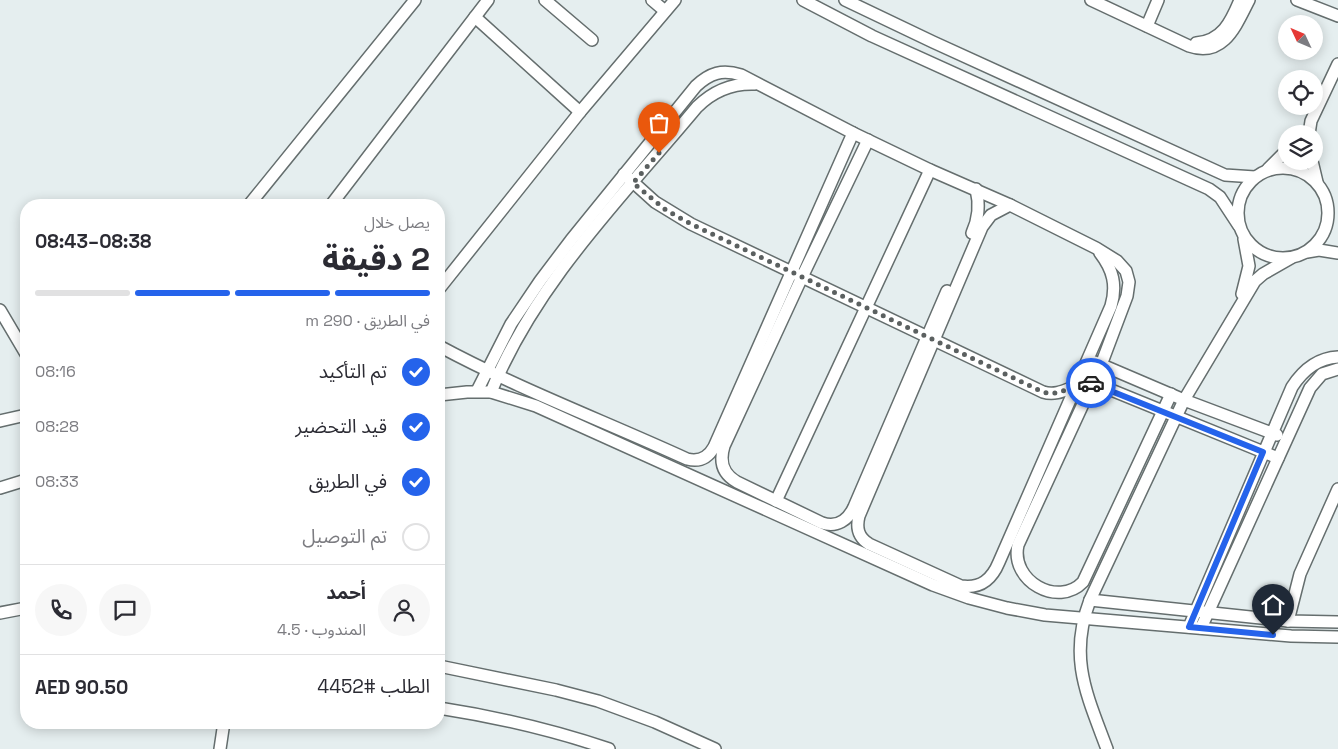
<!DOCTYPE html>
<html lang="ar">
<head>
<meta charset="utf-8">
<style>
  :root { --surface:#fff; --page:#f7f7f7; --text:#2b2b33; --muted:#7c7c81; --line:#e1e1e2; --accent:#2563eb }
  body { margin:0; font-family:"Space Grotesk","Noto Sans Arabic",sans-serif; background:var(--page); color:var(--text); direction:rtl; height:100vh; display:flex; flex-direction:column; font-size:19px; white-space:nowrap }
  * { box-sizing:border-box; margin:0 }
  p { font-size:16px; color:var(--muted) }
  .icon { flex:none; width:28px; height:28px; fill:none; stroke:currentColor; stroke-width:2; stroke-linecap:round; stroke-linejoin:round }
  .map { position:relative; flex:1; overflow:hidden; direction:ltr }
  .sheet { position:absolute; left:20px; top:199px; width:425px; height:530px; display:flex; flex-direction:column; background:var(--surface); border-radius:20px; box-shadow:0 2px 12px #0003; direction:rtl }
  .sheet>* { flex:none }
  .needle { width:32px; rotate:314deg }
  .fabs { position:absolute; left:1278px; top:15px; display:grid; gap:10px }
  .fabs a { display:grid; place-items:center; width:45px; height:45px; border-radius:50%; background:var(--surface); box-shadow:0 2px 12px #0003; font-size:25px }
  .pin { position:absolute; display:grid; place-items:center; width:42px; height:42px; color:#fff; margin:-51px -21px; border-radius:50% 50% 50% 0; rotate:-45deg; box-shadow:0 0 5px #0007 }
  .pin .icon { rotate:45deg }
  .courier { position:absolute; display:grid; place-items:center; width:50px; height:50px; margin:-25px; border:4px solid #2563eb; border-radius:50%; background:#fff; color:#222; box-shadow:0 1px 6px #0007 }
  .overview em { font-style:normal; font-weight:700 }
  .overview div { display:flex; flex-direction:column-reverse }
  .overview { display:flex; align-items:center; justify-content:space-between; height:85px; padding:0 15px }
  h1 { font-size:32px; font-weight:700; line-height:38px }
  .bar { display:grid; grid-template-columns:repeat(4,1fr); gap:8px 5px; align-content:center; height:60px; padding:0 15px }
  .bar i { height:6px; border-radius:4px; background:var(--line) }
  .bar .selected { background:var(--accent) }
  .bar p { grid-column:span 4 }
  .line { display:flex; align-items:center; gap:12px; padding:0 15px; border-top:1px solid var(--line) }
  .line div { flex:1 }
  .round { display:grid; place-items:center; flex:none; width:52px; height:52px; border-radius:26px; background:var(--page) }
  ol { padding:0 15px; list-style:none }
  li { display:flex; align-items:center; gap:15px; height:55px }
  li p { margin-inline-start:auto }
  li .icon { padding:5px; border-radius:50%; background:var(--accent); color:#fff; stroke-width:4 }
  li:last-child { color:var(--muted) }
  li i { width:28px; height:28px; border:2px solid var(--line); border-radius:50% }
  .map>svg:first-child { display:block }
</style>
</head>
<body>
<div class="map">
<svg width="1338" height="749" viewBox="0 0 1338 749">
  <rect width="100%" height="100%" fill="#e5eeef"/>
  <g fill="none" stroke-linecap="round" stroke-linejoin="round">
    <g stroke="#656e6e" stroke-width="14">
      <g id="minor">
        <polyline points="545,0 592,40"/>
        <polyline points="652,0 665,11"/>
        <polyline points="803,0 872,36 1209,189 1220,197 1239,226"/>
        <polyline points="845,0 933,42 1225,175 1255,177"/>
        <path d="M1091 0 1189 46C1224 58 1236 25 1249 0"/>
        <polyline points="1297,0 1338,16"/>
        <polyline points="475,17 580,112"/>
        <polyline points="1147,26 1158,0"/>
        <path d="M1196 43C1222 41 1231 22 1240 0"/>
        <polyline points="1309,134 1311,121 1338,64"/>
        <path d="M868 140 802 277 724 446C719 462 723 474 737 482L822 523C837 528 848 520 854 507L947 291"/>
        <polyline points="1312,161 1317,182"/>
        <circle cx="1283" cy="213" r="45"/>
        <polyline points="1268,169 1286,151"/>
        <path d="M624 174 655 202 691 224 1043 392C1062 398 1075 381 1094 383L1278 458"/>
        <polyline points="249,205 415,0"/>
        <polyline points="331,205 488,0"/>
        <path d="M1010 205 991 215 982 227 859 516C856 528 858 537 869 544L961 586C981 589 992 579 999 562L1111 306C1117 285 1113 270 1100 253"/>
        <path d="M972 233C979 218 980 205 976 189"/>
        <polyline points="1307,252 1319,250 1338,253"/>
        <polyline points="439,289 580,112 675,0"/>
        <polyline points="1242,294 1249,266 1244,239"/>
        <polyline points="0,310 26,354"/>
        <path d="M439 346C519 389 604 421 687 459 699 462 708 458 714 447L853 133"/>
        <polyline points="1095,362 1184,400 1277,435"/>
        <path d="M477 391 511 324 540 281 571 240 696 86C710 73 722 69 741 75L853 133 930 170 1010 205 1096 248 1117 261 1126 271 1129 282 1127 296 1101 365 1018 545C1010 581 1058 608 1083 582L1171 394"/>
        <path d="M491 392C536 282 622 197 697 107 713 91 732 83 755 84"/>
        <polyline points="439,395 467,392 491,392 536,406 933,585 969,598 1007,608 1045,615 1291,636 1338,637"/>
        <polyline points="0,421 26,415"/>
        <polyline points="0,488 26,480"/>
        <polyline points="776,501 930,170"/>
        <polyline points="1090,600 1288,621 1338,622"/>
        <polyline points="0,613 26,608"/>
        <polyline points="1288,621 1300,574 1338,489"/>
        <path d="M1189 627 1292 387C1303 370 1317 358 1338 357"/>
        <polyline points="1201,628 1310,388 1322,374 1338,369"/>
        <polyline points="439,666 556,690 598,701 655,722 715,749"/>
        <path d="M439 708C497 717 553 730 609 749"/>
        <polyline points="220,749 224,722"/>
        <path d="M1107 749C1087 695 1068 658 1090 600L1184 400 1255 281 1263 274 1291 258"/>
      </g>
    </g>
    <use href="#minor" stroke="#fff" stroke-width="11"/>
  </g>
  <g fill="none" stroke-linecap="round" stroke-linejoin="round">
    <path stroke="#5b6060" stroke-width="5" stroke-dasharray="0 9" d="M659 153 633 183 666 210 691 224 1043 392C1061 398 1073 382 1091 383"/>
    <polyline stroke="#2563eb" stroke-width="6" points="1091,383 1263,452 1189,627 1273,635"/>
  </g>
</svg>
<div class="fabs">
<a><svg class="needle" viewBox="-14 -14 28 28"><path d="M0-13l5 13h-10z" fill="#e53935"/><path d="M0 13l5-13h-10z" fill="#7c7c81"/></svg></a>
<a><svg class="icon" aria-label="locate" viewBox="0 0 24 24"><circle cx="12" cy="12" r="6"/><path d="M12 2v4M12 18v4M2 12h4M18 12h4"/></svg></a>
<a><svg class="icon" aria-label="layers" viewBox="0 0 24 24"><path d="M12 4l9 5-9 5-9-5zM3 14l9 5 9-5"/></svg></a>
</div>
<div class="pin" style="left:659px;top:153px;background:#ea580c"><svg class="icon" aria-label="bag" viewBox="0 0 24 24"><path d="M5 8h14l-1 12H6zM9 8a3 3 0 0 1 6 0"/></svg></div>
<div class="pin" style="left:1273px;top:635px;background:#1f2937"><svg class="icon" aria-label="home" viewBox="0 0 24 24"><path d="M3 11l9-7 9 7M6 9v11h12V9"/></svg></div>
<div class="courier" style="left:1091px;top:383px"><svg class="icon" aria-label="car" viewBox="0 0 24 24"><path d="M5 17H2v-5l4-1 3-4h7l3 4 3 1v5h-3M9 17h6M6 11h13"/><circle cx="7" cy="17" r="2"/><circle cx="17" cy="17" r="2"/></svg></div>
<section class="sheet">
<div class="overview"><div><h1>2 دقيقة</h1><p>يصل خلال</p></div><em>08:38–08:43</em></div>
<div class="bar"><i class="selected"></i><i class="selected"></i><i class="selected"></i><i></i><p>في الطريق · 290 m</p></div>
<ol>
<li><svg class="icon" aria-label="check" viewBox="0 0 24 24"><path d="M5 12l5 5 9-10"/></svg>تم التأكيد<p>08:16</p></li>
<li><svg class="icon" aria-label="check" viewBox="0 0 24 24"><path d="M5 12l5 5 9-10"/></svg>قيد التحضير<p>08:28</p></li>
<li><svg class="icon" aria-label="check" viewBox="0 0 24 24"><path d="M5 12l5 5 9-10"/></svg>في الطريق<p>08:33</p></li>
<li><i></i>تم التوصيل</li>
</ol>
<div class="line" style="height:90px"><a class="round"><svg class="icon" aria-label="person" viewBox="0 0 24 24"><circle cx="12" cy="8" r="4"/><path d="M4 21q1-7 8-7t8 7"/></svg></a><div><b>أحمد</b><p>المندوب · 4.5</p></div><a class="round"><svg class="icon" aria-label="chat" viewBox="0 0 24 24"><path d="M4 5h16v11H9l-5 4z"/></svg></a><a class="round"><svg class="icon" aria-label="phone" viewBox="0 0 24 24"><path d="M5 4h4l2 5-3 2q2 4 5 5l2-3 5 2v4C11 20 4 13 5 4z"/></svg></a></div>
<div class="line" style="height:65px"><div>الطلب #4452</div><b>AED 90.50</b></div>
</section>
</div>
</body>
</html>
